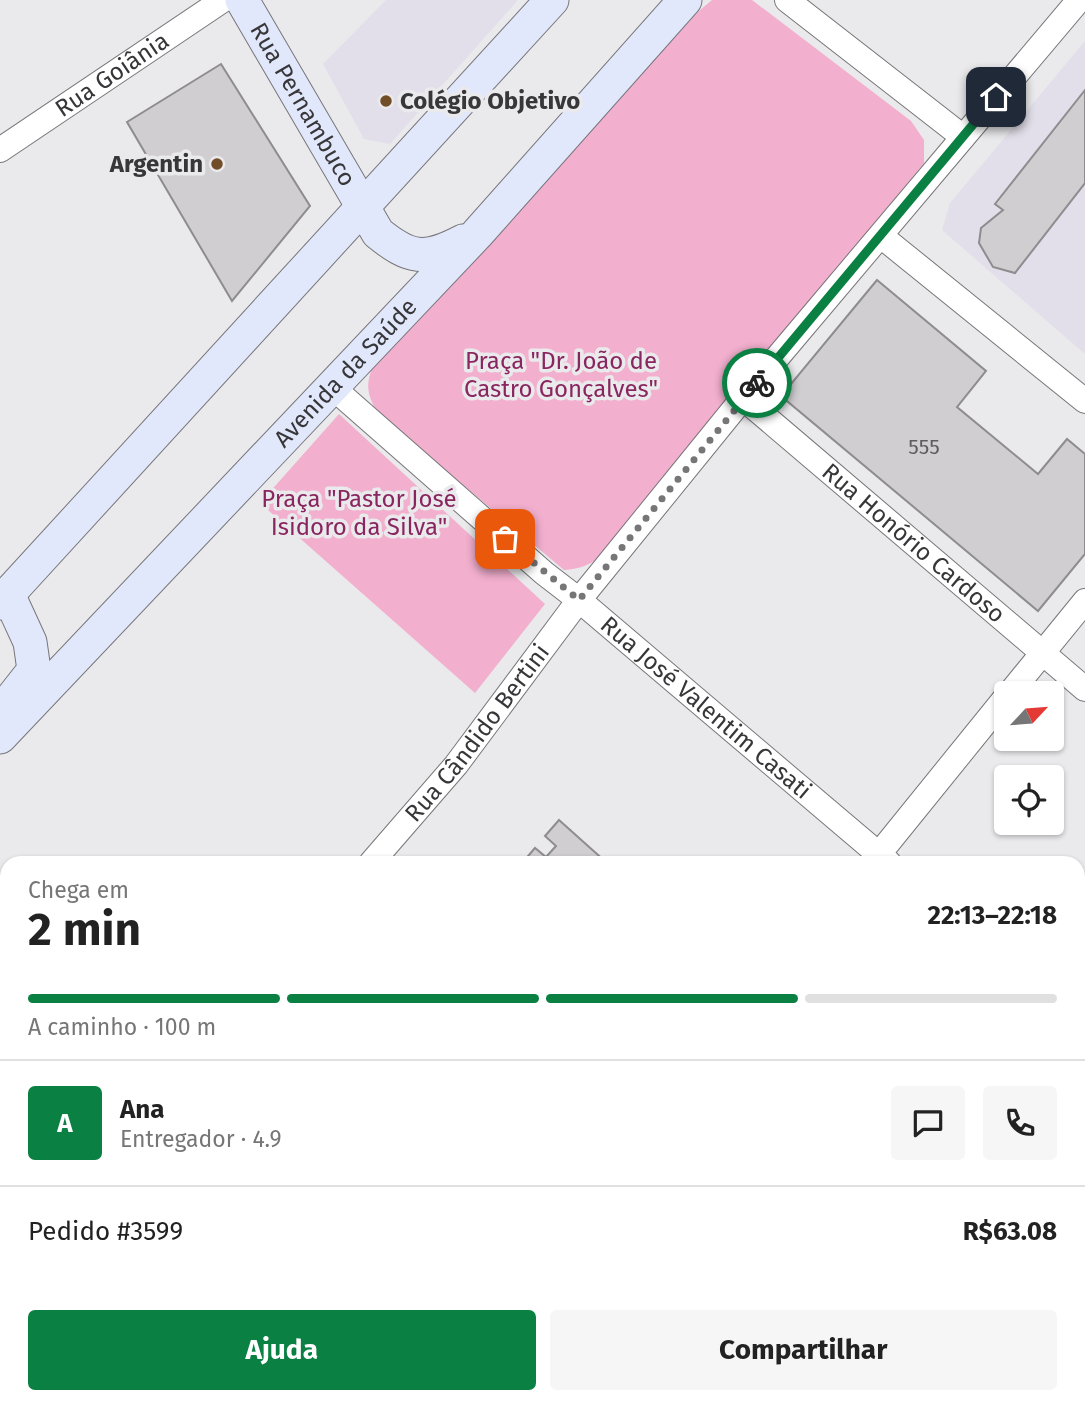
<!DOCTYPE html>
<html lang="pt">
<head>
<meta charset="utf-8">
<style>
  :root { --surface:#fff; --page:#f6f6f6; --text:#222; --muted:#767676; --line:#e0e0e0; --accent:#0b8043 }
  body { margin:0; font-family:"Fira Sans",sans-serif; background:var(--page); color:var(--text); height:100vh; display:flex; flex-direction:column; font-size:26px; white-space:nowrap }
  * { box-sizing:border-box; margin:0 }
  p { font-size:23px; color:var(--muted) }
  .icon { flex:none; width:38px; height:38px; fill:none; stroke:currentColor; stroke-width:2; stroke-linecap:round; stroke-linejoin:round }
  .map { position:relative; flex:1; overflow:hidden }
  .details { position:absolute; left:0px; top:856px; width:1085px; height:548px; display:flex; flex-direction:column; background:var(--surface); border-radius:21px 21px 0 0; box-shadow:0 2px 5px #0004 }
  .details>* { flex:none }
  .needle { width:46px; rotate:64deg }
  .buttons { position:absolute; left:994px; top:681px; display:grid; gap:14px }
  .buttons a { display:grid; place-items:center; width:70px; height:70px; border-radius:7px; background:var(--surface); box-shadow:0 2px 5px #0004; font-size:35px }
  .pin { position:absolute; display:grid; place-items:center; width:60px; height:60px; color:#fff; margin:-30px; border-radius:14px; box-shadow:0 4px 10px #0006 }
  .courier { position:absolute; display:grid; place-items:center; width:70px; height:70px; margin:-35px; border:5px solid #0b8043; border-radius:50%; background:#fff; color:#222; box-shadow:0 2px 9px #0007 }
  .overview em { font-style:normal; font-weight:700 }
  .overview div { display:flex; flex-direction:column-reverse }
  .overview { display:flex; align-items:center; justify-content:space-between; height:119px; padding:0 28px }
  h1 { font-size:46px; font-weight:700; line-height:52px }
  .bar { display:grid; grid-template-columns:repeat(4,1fr); gap:10px 7px; align-content:center; height:84px; padding:0 28px }
  .bar i { height:9px; border-radius:5px; background:var(--line) }
  .bar .on { background:var(--accent) }
  .bar p { grid-column:span 4 }
  .line { display:flex; align-items:center; gap:18px; padding:0 28px; border-top:2px solid var(--line) }
  .line div { flex:1 }
  .round { display:grid; place-items:center; flex:none; width:74px; height:74px; border-radius:7px; background:var(--page) }
  .button { display:flex; gap:14px; margin-top:auto; padding:14px 28px }
  .button a { flex:1; height:80px; border-radius:7px; background:var(--accent); color:#fff; font-size:28px; font-weight:700; line-height:80px; text-align:center }
  .button a+a { background:var(--page); color:var(--text) }
  .map>svg:first-child { display:block }
</style>
</head>
<body>
<div class="map">
<svg width="1085" height="1402" viewBox="0 0 1085 1402">
  <rect width="100%" height="100%" fill="#eae9ec"/>
  <g fill="#e2dfea">
    <polygon points="386,0 518,0 390,144 364,139 323,64"/>
    <polygon points="1085,41 1085,354 942,230 950,203"/>
  </g>
  <g fill="#f2afce">
    <path d="M712 0H752L911 121 924 140V163L600 557C588 566 579 569 564 570L379 414C365 395 365 379 377 359L699 11Z"/>
    <polygon points="339,414 545,604 475,693 260,503"/>
  </g>
  <g fill="#d0ced1" stroke="#8e8c8f" stroke-width="2">
    <polygon points="221,64 310,206 232,301 127,122"/>
    <polygon points="1085,90 1085,183 1015,273 993,267 979,243 981,228 1003,210 995,204"/>
    <polygon points="877,280 986,371 957,407 1038,474 1067,439 1085,454 1085,554 1038,611 781,396"/>
    <polygon points="559,820 607,863 522,863 535,848 546,857 556,846 545,836"/>
  </g>
  <g fill="none" stroke-linecap="round" stroke-linejoin="round">
    <g stroke="#777679" stroke-width="26">
      <g id="minor">
        <polyline points="787,0 963,137"/>
        <path id="s1" d="M0 150 223 0"/>
        <polyline points="881,236 1085,401"/>
        <path id="s2" d="M331 386 544 573 579 600 889 863"/>
        <path id="s3" d="M743 398 1085 689"/>
        <polyline points="1010,693 1085,601"/>
        <polyline points="879,854 1006,697"/>
        <path id="s4" d="M371 863 456 765 579 600 743 398 1079 0"/>
        <polyline points="1078,1022 1085,1028"/>
        <polyline points="0,1170 7,1164"/>
        <polyline points="296,1396 303,1402"/>
        <polyline points="219,1402 223,1396"/>
        <polyline points="538,1402 543,1396"/>
        <polyline points="933,1402 937,1396"/>
      </g>
    </g>
    <g stroke="#777679" stroke-width="35">
      <g id="secondary">
        <path id="s5" d="M242 0 378 233C410 259 425 261 463 241"/>
        <polyline points="8,594 30,642 34,670 8,703"/>
        <polyline points="0,603 552,0"/>
        <path id="s6" d="M0 737 477 234 685 0"/>
      </g>
    </g>
    <use href="#minor" stroke="#fff" stroke-width="24"/>
    <use href="#secondary" stroke="#e2e8fc" stroke-width="33"/>
  </g>
  <g fill="none" stroke-linecap="round" stroke-linejoin="round">
    <polyline stroke="#767577" stroke-width="7" stroke-dasharray="0 12.6" points="505,539 579,600 757,383"/>
    <polyline stroke="#0b8043" stroke-width="9" points="757,383 996,97"/>
  </g>
  <g fill="#714e27" stroke="#eae9ec" stroke-width="2.5">
    <circle cx="386" cy="101" r="7"/>
    <circle cx="217" cy="164" r="7"/>
  </g>
  <g text-anchor="middle" dominant-baseline="central" stroke-width="7" stroke-linejoin="round" paint-order="stroke">
    <g font-size="21" fill="#5d5c5e">
      <text x="924" y="447">555</text>
    </g>
    <g font-size="24" fill="#373638" stroke="#eae9ec">
      <text stroke="none"><textPath href="#s1" startOffset="135">Rua Goiânia</textPath></text>
      <text stroke="none"><textPath href="#s5" startOffset="121">Rua Pernambuco</textPath></text>
      <text stroke="none"><textPath href="#s6" startOffset="502">Avenida da Saúde</textPath></text>
      <text stroke="none"><textPath href="#s3" startOffset="224">Rua Honório Cardoso</textPath></text>
      <text stroke="none"><textPath href="#s2" startOffset="494">Rua José Valentim Casati</textPath></text>
      <text stroke="none"><textPath href="#s4" startOffset="168">Rua Cândido Bertini</textPath></text>
    </g>
    <g font-size="24" font-weight="bold" fill="#373638" stroke="#eae9ec" text-anchor="start">
      <text x="400" y="101">Colégio Objetivo</text>
      <text x="203" y="164" text-anchor="end">Argentin</text>
    </g>
    <g font-size="24" fill="#89265f" stroke="#eae9ec">
      <text x="561" y="361">Praça "Dr. João de<tspan x="561" dy="28">Castro Gonçalves"</tspan></text>
      <text x="359" y="499">Praça "Pastor José<tspan x="359" dy="28">Isidoro da Silva"</tspan></text>
    </g>
  </g>
</svg>
<div class="buttons">
<a><svg class="needle" viewBox="-14 -14 28 28"><path d="M0-13l5 13h-10z" fill="#e53935"/><path d="M0 13l5-13h-10z" fill="#767676"/></svg></a>
<a><svg class="icon" aria-label="locate" viewBox="0 0 24 24"><circle cx="12" cy="12" r="6"/><path d="M12 2v4M12 18v4M2 12h4M18 12h4"/></svg></a>
</div>
<div class="pin" style="left:505px;top:539px;background:#ea580c"><svg class="icon" aria-label="bag" viewBox="0 0 24 24"><path d="M5 8h14l-1 12H6zM9 8a3 3 0 0 1 6 0"/></svg></div>
<div class="pin" style="left:996px;top:97px;background:#1f2937"><svg class="icon" aria-label="home" viewBox="0 0 24 24"><path d="M3 11l9-7 9 7M6 9v11h12V9"/></svg></div>
<div class="courier" style="left:757px;top:383px"><svg class="icon" aria-label="bike" viewBox="0 0 24 24"><circle cx="6" cy="16" r="4"/><circle cx="18" cy="16" r="4"/><path d="M6 16l4-8h5l3 8M10 8l3 8H6M13 5h3"/></svg></div>
<section class="details">
<div class="overview"><div><h1>2 min</h1><p>Chega em</p></div><em>22:13–22:18</em></div>
<div class="bar"><i class="on"></i><i class="on"></i><i class="on"></i><i></i><p>A caminho · 100 m</p></div>
<div class="line" style="height:126px"><b class="round" style="background:var(--accent);color:#fff">A</b><div><b>Ana</b><p>Entregador · 4.9</p></div><a class="round"><svg class="icon" aria-label="chat" viewBox="0 0 24 24"><path d="M4 5h16v11H9l-5 4z"/></svg></a><a class="round"><svg class="icon" aria-label="phone" viewBox="0 0 24 24"><path d="M5 4h4l2 5-3 2q2 4 5 5l2-3 5 2v4C11 20 4 13 5 4z"/></svg></a></div>
<div class="line" style="height:91px"><div>Pedido #3599</div><b>R$63.08</b></div>
<div class="button"><a>Ajuda</a><a>Compartilhar</a></div>
</section>
</div>
</body>
</html>
